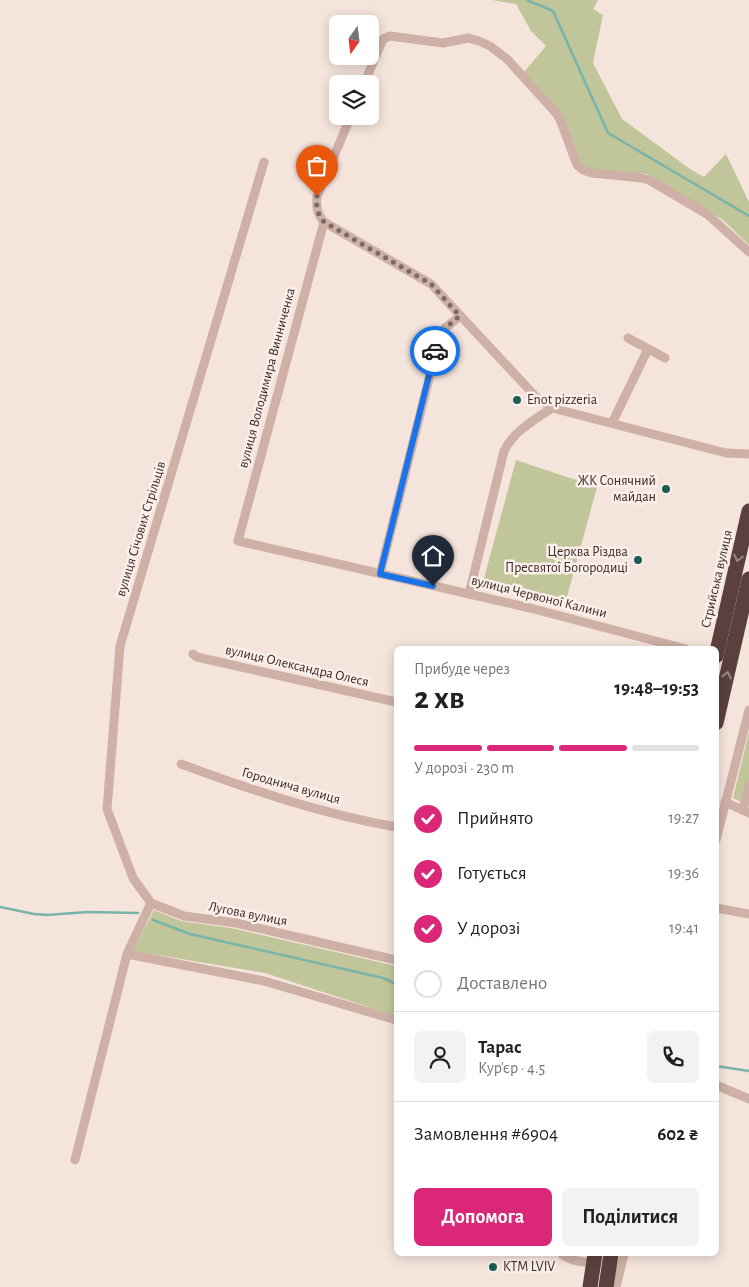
<!DOCTYPE html>
<html lang="uk">
<head>
<meta charset="utf-8">
<style>
  :root { --surface:#fff; --page:#f2f2f2; --text:#222; --muted:#767676; --line:#e0e0e0; --accent:#db2777 }
  body { margin:0; font-family:"Alegreya Sans",sans-serif; background:var(--page); color:var(--text); height:100vh; display:flex; flex-direction:column; font-size:19px; white-space:nowrap }
  * { box-sizing:border-box; margin:0 }
  p { font-size:16px; color:var(--muted) }
  .icon { flex:none; width:28px; height:28px; fill:none; stroke:currentColor; stroke-width:2; stroke-linecap:round; stroke-linejoin:round }
  .map { position:relative; flex:1; overflow:hidden }
  .panel { position:absolute; left:394px; top:646px; width:325px; height:610px; display:flex; flex-direction:column; background:var(--surface); border-radius:8px; box-shadow:0 2px 12px #0003 }
  .panel>* { flex:none }
  .needle { width:32px; rotate:194deg }
  .buttons { position:absolute; left:329px; top:15px; display:grid; gap:10px }
  .buttons a { display:grid; place-items:center; width:50px; height:50px; border-radius:8px; background:var(--surface); box-shadow:0 2px 12px #0003; font-size:25px }
  .pin { position:absolute; display:grid; place-items:center; width:42px; height:42px; color:#fff; margin:-51px -21px; border-radius:50% 50% 50% 0; rotate:-45deg; box-shadow:0 0 5px #0007 }
  .pin .icon { rotate:45deg }
  .courier { position:absolute; display:grid; place-items:center; width:50px; height:50px; margin:-25px; border:4px solid #1a73e8; border-radius:50%; background:#fff; color:#222; box-shadow:0 1px 6px #0007 }
  .headline em { font-style:normal; font-weight:700 }
  .headline div { display:flex; flex-direction:column-reverse }
  .headline { display:flex; align-items:center; justify-content:space-between; height:85px; padding:0 20px }
  h1 { font-size:32px; font-weight:700; line-height:38px }
  .bar { display:grid; grid-template-columns:repeat(4,1fr); gap:8px 5px; align-content:center; height:60px; padding:0 20px }
  .bar i { height:6px; border-radius:4px; background:var(--line) }
  .bar .on { background:var(--accent) }
  .bar p { grid-column:span 4 }
  .line { display:flex; align-items:center; gap:12px; padding:0 20px; border-top:1px solid var(--line) }
  .line div { flex:1 }
  .round { display:grid; place-items:center; flex:none; width:52px; height:52px; border-radius:8px; background:var(--page) }
  ol { padding:0 20px; list-style:none }
  li { display:flex; align-items:center; gap:15px; height:55px }
  li p { margin-inline-start:auto }
  li .icon { padding:5px; border-radius:50%; background:var(--accent); color:#fff; stroke-width:4 }
  li:last-child { color:var(--muted) }
  li i { width:28px; height:28px; border:2px solid var(--line); border-radius:50% }
  .primary-button { display:flex; gap:10px; margin-top:auto; padding:10px 20px }
  .primary-button a { flex:1; height:58px; border-radius:8px; background:var(--accent); color:#fff; font-size:20px; font-weight:700; line-height:58px; text-align:center }
  .primary-button a+a { background:var(--page); color:var(--text) }
  .map>svg:first-child { display:block }
</style>
</head>
<body>
<div class="map">
<svg width="749" height="1287" viewBox="0 0 749 1287">
  <rect width="100%" height="100%" fill="#f4e4dc"/>
  <g fill="#c0c59a">
    <polygon points="492,0 598,0 593,9 603,15 593,63 622,119 690,169 704,177 726,154 749,202 749,245 723,220 647,174 595,170 580,164 562,116 524,72 546,46 531,31 516,4"/>
    <polygon points="516,460 597,487 565,604 483,582"/>
    <polygon points="749,732 749,806 733,798"/>
    <polygon points="154,910 181,921 231,928 396,966 396,1016 265,973 133,951"/>
  </g>
  <g fill="none" stroke-linecap="round" stroke-linejoin="round">
    <g stroke="#78b4aa" stroke-width="2.5">
      <polyline points="527,0 553,11 608,133 749,216"/>
      <polyline points="0,907 34,914 47,915 88,912 138,913"/>
      <polyline points="153,920 190,934 383,978 396,984"/>
      <polyline points="716,1066 749,1071"/>
    </g>
    <g stroke="#ceb0a6" stroke-width="9">
      <polyline points="364,84 383,39 390,36 443,43 468,38 479,41 490,46 507,59 557,114 561,122 577,165 583,170 592,173 642,178 649,180 707,214 749,252"/>
      <path d="M351 116 317 196C316 207 317 214 324 222L431 284 536 397 552 408 726 453 749 454"/>
      <polyline points="324,222 238,541 530,608 686,649"/>
      <polyline points="628,338 665,358"/>
      <polyline points="612,423 648,349"/>
      <polyline points="380,574 440,335 444,329 460,316"/>
      <path d="M469 594 504 451C514 431 534 420 552 408"/>
      <polyline points="193,654 197,657 396,702"/>
      <path d="M181 764C251 790 322 814 396 827"/>
      <polyline points="725,802 749,813"/>
      <polyline points="743,810 749,785"/>
      <polyline points="716,840 749,710"/>
      <polyline points="151,903 133,878 107,809 120,646 264,162"/>
      <polyline points="151,903 127,954 264,981 396,1020"/>
      <polyline points="151,903 184,916 236,923 396,960"/>
      <polyline points="716,908 749,914"/>
      <polyline points="716,1085 749,1099"/>
      <polyline points="75,1160 127,954"/>
      <path d="M562 1254C570 1261 583 1262 593 1263"/>
      <polyline points="616,1287 624,1254"/>
    </g>
    <g stroke="#5b413e" stroke-width="15">
      <polyline points="716,656 749,511"/>
      <polyline points="716,723 749,579"/>
      <polyline points="590,1287 595,1254"/>
      <polyline points="606,1287 611,1254"/>
    </g>
  </g>
  <defs><path id="oneway-chevron" d="M-2-3.5L2.5 0L-2 3.5" fill="none" stroke-width="1.6" stroke-linecap="round" stroke-linejoin="round" transform="scale(1.25)"/></defs>
  <g stroke="#9b8782">
    <use href="#oneway-chevron" transform="translate(738 558) rotate(103)"/>
    <use href="#oneway-chevron" transform="translate(727 675) rotate(-78)"/>
  </g>
  <g fill="none" stroke-linecap="round" stroke-linejoin="round">
    <path stroke="#7b6b67" stroke-width="5" stroke-dasharray="0 9" d="M317 196C316 207 317 214 324 222L431 284 460 316C444 328 441 333 435 351"/>
    <polyline stroke="#1a73e8" stroke-width="6" points="433,586 380,574 435,351"/>
  </g>
  <g fill="#195f55" stroke="#fbefe9" stroke-width="2">
    <circle cx="517" cy="400" r="5"/>
    <circle cx="666" cy="489" r="5"/>
    <circle cx="638" cy="560" r="5"/>
    <circle cx="493" cy="1267" r="5"/>
  </g>
  <g text-anchor="middle" dominant-baseline="central" stroke-width="5" stroke-linejoin="round" paint-order="stroke">
    <g font-size="14" fill="#3a2a28" stroke="#fbefe9">
      <text transform="translate(267 378) rotate(-75)">вулиця Володимира Винниченка</text>
      <text transform="translate(141 529) rotate(-73)">вулиця Січових Стрільців</text>
      <text transform="translate(717 579) rotate(-77)">Стрийська вулиця</text>
      <text transform="translate(539 597) rotate(14)">вулиця Червоної Калини</text>
      <text transform="translate(297 666) rotate(13)">вулиця Олександра Олеся</text>
      <text transform="translate(291 786) rotate(16)">Городнича вулиця</text>
      <text transform="translate(248 914) rotate(11)">Лугова вулиця</text>
    </g>
    <g font-size="14" fill="#3a2a28" stroke="#fbefe9" text-anchor="start">
      <text x="527" y="400">Enot pizzeria</text>
      <text x="656" y="481" text-anchor="end">ЖК Сонячний<tspan x="656" dy="16">майдан</tspan></text>
      <text x="628" y="552" text-anchor="end">Церква Різдва<tspan x="628" dy="16">Пресвятої Богородиці</tspan></text>
      <text x="503" y="1267">KTM LVIV</text>
    </g>
  </g>
</svg>
<div class="buttons">
<a><svg class="needle" viewBox="-14 -14 28 28"><path d="M0-13l5 13h-10z" fill="#e53935"/><path d="M0 13l5-13h-10z" fill="#767676"/></svg></a>
<a><svg class="icon" aria-label="layers" viewBox="0 0 24 24"><path d="M12 4l9 5-9 5-9-5zM3 14l9 5 9-5"/></svg></a>
</div>
<div class="pin" style="left:317px;top:196px;background:#ea580c"><svg class="icon" aria-label="bag" viewBox="0 0 24 24"><path d="M5 8h14l-1 12H6zM9 8a3 3 0 0 1 6 0"/></svg></div>
<div class="pin" style="left:433px;top:586px;background:#1f2937"><svg class="icon" aria-label="home" viewBox="0 0 24 24"><path d="M3 11l9-7 9 7M6 9v11h12V9"/></svg></div>
<div class="courier" style="left:435px;top:351px"><svg class="icon" aria-label="car" viewBox="0 0 24 24"><path d="M5 17H2v-5l4-1 3-4h7l3 4 3 1v5h-3M9 17h6M6 11h13"/><circle cx="7" cy="17" r="2"/><circle cx="17" cy="17" r="2"/></svg></div>
<section class="panel">
<div class="headline"><div><h1>2 хв</h1><p>Прибуде через</p></div><em>19:48–19:53</em></div>
<div class="bar"><i class="on"></i><i class="on"></i><i class="on"></i><i></i><p>У дорозі · 230 m</p></div>
<ol>
<li><svg class="icon" aria-label="check" viewBox="0 0 24 24"><path d="M5 12l5 5 9-10"/></svg>Прийнято<p>19:27</p></li>
<li><svg class="icon" aria-label="check" viewBox="0 0 24 24"><path d="M5 12l5 5 9-10"/></svg>Готується<p>19:36</p></li>
<li><svg class="icon" aria-label="check" viewBox="0 0 24 24"><path d="M5 12l5 5 9-10"/></svg>У дорозі<p>19:41</p></li>
<li><i></i>Доставлено</li>
</ol>
<div class="line" style="height:90px"><a class="round"><svg class="icon" aria-label="person" viewBox="0 0 24 24"><circle cx="12" cy="8" r="4"/><path d="M4 21q1-7 8-7t8 7"/></svg></a><div><b>Тарас</b><p>Кур’єр · 4.5</p></div><a class="round"><svg class="icon" aria-label="phone" viewBox="0 0 24 24"><path d="M5 4h4l2 5-3 2q2 4 5 5l2-3 5 2v4C11 20 4 13 5 4z"/></svg></a></div>
<div class="line" style="height:65px"><div>Замовлення #6904</div><b>602 ₴</b></div>
<div class="primary-button"><a>Допомога</a><a>Поділитися</a></div>
</section>
</div>
</body>
</html>
